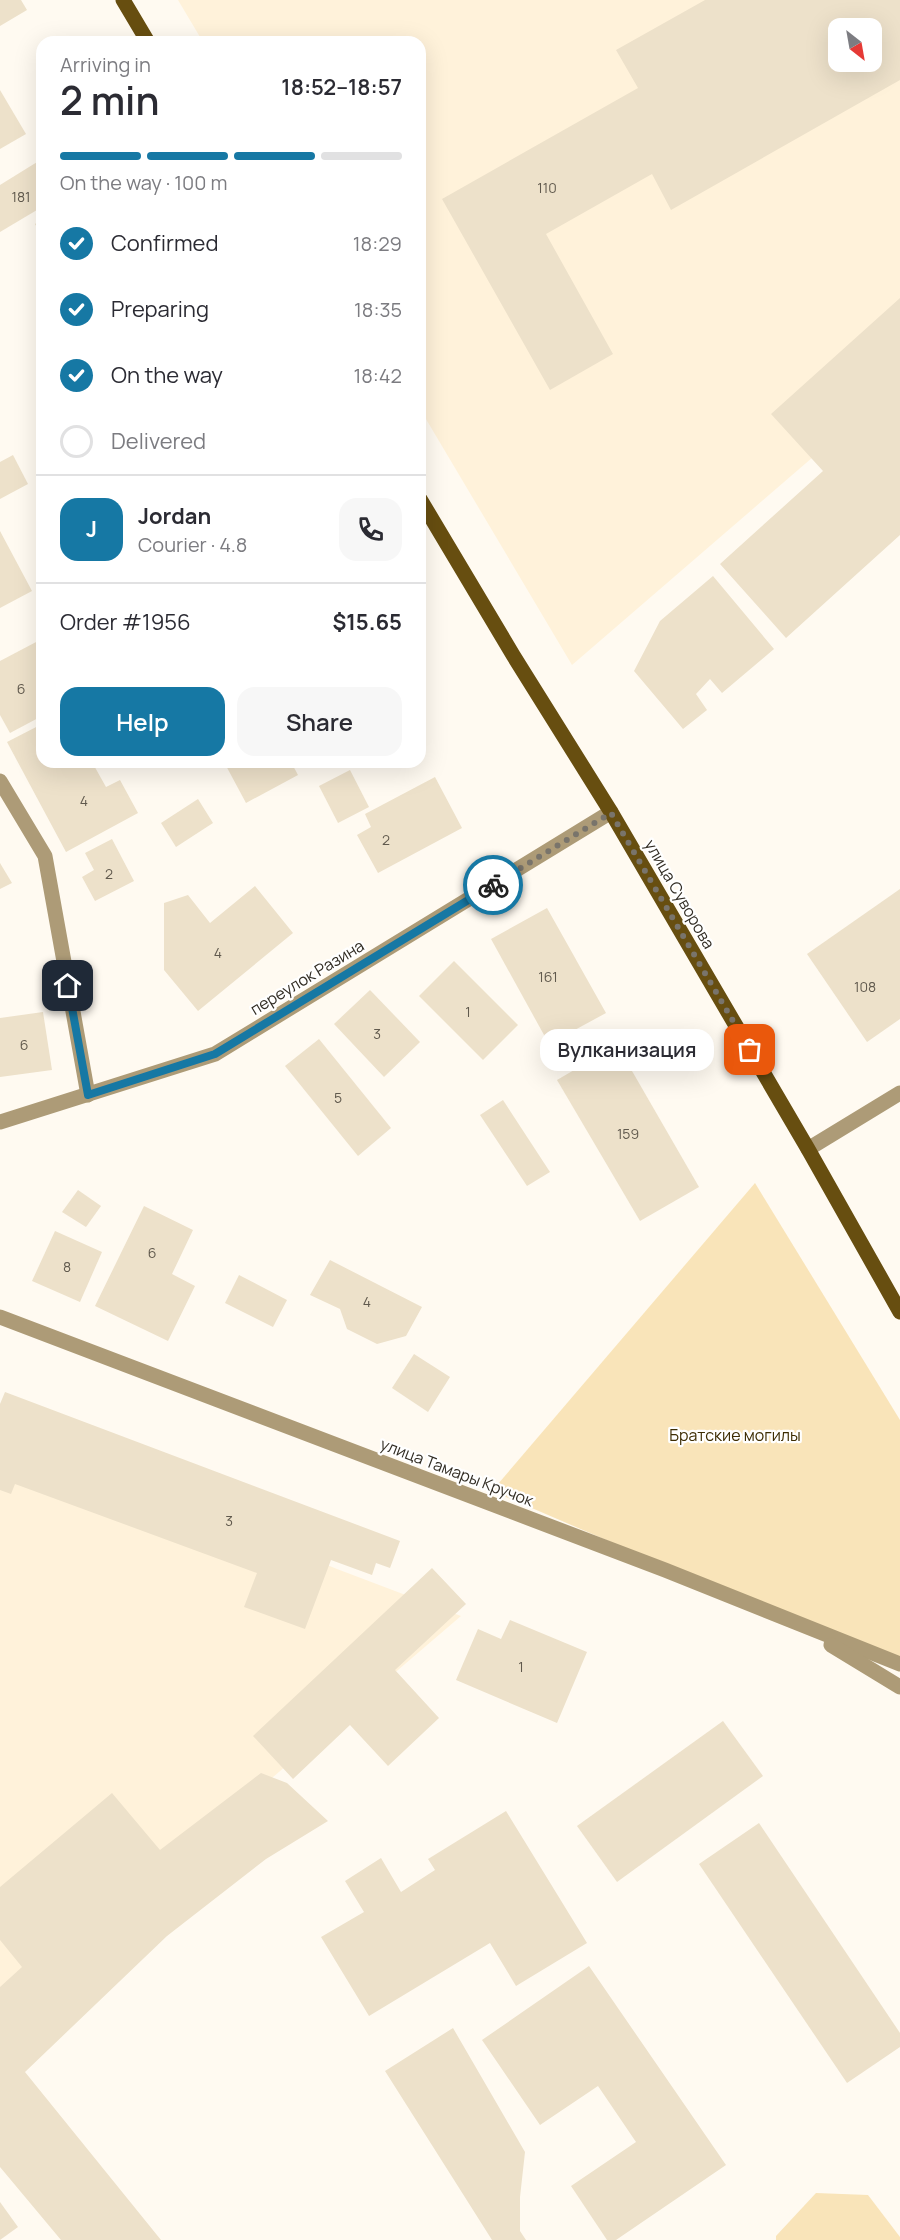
<!DOCTYPE html>
<html lang="en">
<head>
<meta charset="utf-8">
<style>
  :root { --surface:#fff; --page:#f7f7f7; --text:#2b2b33; --muted:#7c7c81; --line:#e1e1e2; --accent:#1678a4 }
  body { margin:0; font-family:Manrope,sans-serif; background:var(--page); color:var(--text); height:100vh; display:flex; flex-direction:column; font-size:22px; white-space:nowrap }
  * { box-sizing:border-box; margin:0 }
  p { font-size:20px; color:var(--muted) }
  .icon { flex:none; width:33px; height:33px; fill:none; stroke:currentColor; stroke-width:2; stroke-linecap:round; stroke-linejoin:round }
  .map { position:relative; flex:1; overflow:hidden }
  .side { position:absolute; left:36px; top:36px; width:390px; height:732px; display:flex; flex-direction:column; background:var(--surface); border-radius:18px; box-shadow:0 6px 24px #0002 }
  .side>* { flex:none }
  .needle { width:39px; rotate:149deg }
  .buttons { position:absolute; left:828px; top:18px; display:grid; gap:12px }
  .buttons a { display:grid; place-items:center; width:54px; height:54px; border-radius:12px; background:var(--surface); box-shadow:0 6px 24px #0002; font-size:30px }
  .pin { position:absolute; display:grid; place-items:center; width:51px; height:51px; color:#fff; margin:-26px; border-radius:12px; box-shadow:0 3px 9px #0006 }
  .courier { position:absolute; display:grid; place-items:center; width:60px; height:60px; margin:-30px; border:4px solid #1678a4; border-radius:50%; background:#fff; color:#222; box-shadow:0 2px 8px #0007 }
  .bubble { position:absolute; height:42px; border-radius:18px; background:var(--surface); box-shadow:0 6px 24px #0002; font-size:20px; font-weight:600; line-height:42px; text-align:center }
  .summary em { font-style:normal; font-weight:600 }
  .summary div { display:flex; flex-direction:column-reverse }
  .summary { display:flex; align-items:center; justify-content:space-between; height:102px; padding:0 24px }
  h1 { font-size:39px; font-weight:600; line-height:45px }
  .bar { display:grid; grid-template-columns:repeat(4,1fr); gap:9px 6px; align-content:center; height:72px; padding:0 24px }
  .bar i { height:8px; border-radius:4px; background:var(--line) }
  .bar .current { background:var(--accent) }
  .bar p { grid-column:span 4 }
  .line { display:flex; align-items:center; gap:15px; padding:0 24px; border-top:2px solid var(--line) }
  .line div { flex:1 }
  .round { display:grid; place-items:center; flex:none; width:63px; height:63px; border-radius:18px; background:var(--page) }
  ol { padding:0 24px; list-style:none }
  li { display:flex; align-items:center; gap:18px; height:66px }
  li p { margin-inline-start:auto }
  li .icon { padding:6px; border-radius:50%; background:var(--accent); color:#fff; stroke-width:4 }
  li:last-child { color:var(--muted) }
  li i { width:33px; height:33px; border:3px solid var(--line); border-radius:50% }
  .primary-button { display:flex; gap:12px; margin-top:auto; padding:12px 24px }
  .primary-button a { flex:1; height:69px; border-radius:18px; background:var(--accent); color:#fff; font-size:24px; font-weight:600; line-height:69px; text-align:center }
  .primary-button a+a { background:var(--page); color:var(--text) }
  .map>svg:first-child { display:block }
</style>
</head>
<body>
<div class="map">
<svg width="900" height="2240" viewBox="0 0 900 2240">
  <rect width="100%" height="100%" fill="#fffaf1"/>
  <g fill="#fff2da" fill-rule="evenodd">
    <path d="M178 0H900V382L572 665 420 409V42H203ZM838 28H872V62H838Z"/>
    <polygon points="46,1451 337,1569 461,1616 0,2011 0,1461"/>
  </g>
  <g fill="#f9e4b9">
    <polygon points="755,1183 900,1420 900,1666 492,1491"/>
    <polygon points="816,2193 868,2195 900,2237 900,2240 776,2240 776,2236"/>
  </g>
  <g fill="#ede1ca" fill-rule="evenodd">
    <polygon points="0,0 21,0 27,10 0,26"/>
    <path d="M705 0H900V80L671 210 652 174 546 234 613 354 550 390 442 199 638 88 616 50ZM838 28H872V62H838Z"/>
    <polygon points="0,90 26,134 0,149"/>
    <polygon points="42,159 42,207 0,232 0,185"/>
    <polygon points="42,219 42,237 35,224"/>
    <polygon points="900,298 900,535 786,638 720,564 823,471 771,414"/>
    <polygon points="13,455 28,484 0,499 0,462"/>
    <polygon points="0,531 32,591 0,608"/>
    <polygon points="713,576 774,649 722,693 710,679 696,694 707,710 683,729 634,671 660,621"/>
    <polygon points="38,641 42,649 42,716 10,733 0,715 0,661"/>
    <polygon points="42,724 42,762 92,762 106,787 120,780 138,813 66,852 7,742"/>
    <polygon points="224,762 291,762 298,775 246,803"/>
    <polygon points="350,770 369,807 338,823 319,786"/>
    <polygon points="435,777 462,828 378,873 357,835 371,827 365,814"/>
    <polygon points="198,799 213,823 176,847 161,823"/>
    <polygon points="112,839 134,881 95,901 82,877 94,870 85,853"/>
    <polygon points="0,863 12,883 0,889"/>
    <polygon points="255,886 293,933 198,1011 164,970 164,903 188,895 210,923"/>
    <polygon points="900,889 900,1019 867,1042 807,954"/>
    <polygon points="547,908 606,1013 549,1044 491,939"/>
    <polygon points="454,961 518,1025 483,1060 419,996"/>
    <polygon points="370,990 420,1042 384,1077 334,1024"/>
    <polygon points="43,1012 52,1070 0,1077 0,1018"/>
    <polygon points="319,1039 391,1128 358,1156 285,1066"/>
    <polygon points="617,1045 699,1187 640,1221 557,1080"/>
    <polygon points="503,1100 550,1172 527,1186 480,1115"/>
    <polygon points="78,1190 101,1206 86,1227 62,1212"/>
    <polygon points="144,1206 193,1230 172,1274 195,1286 168,1341 95,1306"/>
    <polygon points="55,1231 102,1252 80,1302 32,1281"/>
    <polygon points="330,1260 422,1307 406,1336 377,1344 347,1329 340,1309 310,1295"/>
    <polygon points="239,1275 287,1300 273,1327 225,1303"/>
    <polygon points="414,1354 450,1377 428,1412 392,1388"/>
    <polygon points="5,1392 400,1541 390,1568 376,1563 372,1575 331,1560 305,1629 244,1607 257,1573 15,1484 11,1494 0,1490 0,1404"/>
    <polygon points="432,1568 466,1604 395,1670 439,1718 388,1766 350,1725 293,1779 253,1736"/>
    <polygon points="510,1620 587,1652 557,1723 456,1680 478,1629 501,1639"/>
    <polygon points="723,1721 763,1776 617,1882 577,1826"/>
    <polygon points="261,1773 287,1783 328,1821 266,1859 167,1936 25,2072 161,2240 61,2240 0,2167 0,1987 22,1967 0,1940 0,1887 112,1793 160,1850"/>
    <polygon points="506,1811 587,1943 516,1986 490,1943 369,2016 321,1937 364,1912 345,1881 381,1858 401,1892 435,1870 428,1859"/>
    <polygon points="759,1823 900,2033 900,2047 847,2083 699,1864"/>
    <polygon points="589,1966 726,2165 616,2240 607,2240 571,2186 636,2142 598,2086 540,2125 482,2040"/>
    <polygon points="453,2028 525,2152 520,2197 520,2231 526,2240 492,2240 385,2071"/>
    <polygon points="0,2202 18,2227 0,2240"/>
  </g>
  <g fill="none" stroke-linecap="round" stroke-linejoin="round">
    <g stroke="#ad9b77" stroke-width="15">
      <polyline points="0,781 45,856 88,1095"/>
      <polyline points="0,1122 215,1054 611,812"/>
      <polyline points="808,1149 900,1093"/>
      <polyline points="0,1317 665,1570 900,1664"/>
      <polyline points="831,1645 900,1687"/>
    </g>
    <g stroke="#674e10" stroke-width="15">
      <polyline points="123,0 148,42"/>
      <polyline points="420,499 513,655 611,812 808,1149 900,1312"/>
    </g>
  </g>
  <g fill="none" stroke-linecap="round" stroke-linejoin="round">
    <polyline stroke="#79746b" stroke-width="6" stroke-dasharray="0 10.8" points="493,885 611,813 750,1050"/>
    <polyline stroke="#1678a4" stroke-width="8" points="68,986 88,1095 215,1054 493,885"/>
  </g>
  <g text-anchor="middle" dominant-baseline="central" stroke-width="4.5" stroke-linejoin="round" paint-order="stroke">
    <g font-size="14" fill="#60594d">
      <text x="547" y="187">110</text>
      <text x="21" y="196">181</text>
      <text x="21" y="688">6</text>
      <text x="84" y="800">4</text>
      <text x="386" y="839">2</text>
      <text x="109" y="873">2</text>
      <text x="218" y="952">4</text>
      <text x="548" y="976">161</text>
      <text x="865" y="986">108</text>
      <text x="468" y="1011">1</text>
      <text x="377" y="1033">3</text>
      <text x="24" y="1044">6</text>
      <text x="338" y="1097">5</text>
      <text x="628" y="1133">159</text>
      <text x="152" y="1252">6</text>
      <text x="67" y="1266">8</text>
      <text x="367" y="1301">4</text>
      <text x="229" y="1520">3</text>
      <text x="521" y="1666">1</text>
    </g>
    <g font-size="16" fill="#312c23" stroke="#fff">
      <text transform="translate(680 894) rotate(60)">улица Суворова</text>
      <text transform="translate(307 977) rotate(-31)">переулок Разина</text>
      <text transform="translate(457 1472) rotate(21)">улица Тамары Кручок</text>
    </g>
    <g font-size="16" fill="#3e2d03" stroke="#fff">
      <text x="735" y="1435">Братские могилы</text>
    </g>
  </g>
</svg>
<div class="buttons">
<a><svg class="needle" viewBox="-14 -14 28 28"><path d="M0-13l5 13h-10z" fill="#e53935"/><path d="M0 13l5-13h-10z" fill="#7c7c81"/></svg></a>
</div>
<div class="pin" style="left:750px;top:1050px;background:#ea580c"><svg class="icon" aria-label="bag" viewBox="0 0 24 24"><path d="M5 8h14l-1 12H6zM9 8a3 3 0 0 1 6 0"/></svg></div>
<div class="pin" style="left:68px;top:986px;background:#1f2937"><svg class="icon" aria-label="home" viewBox="0 0 24 24"><path d="M3 11l9-7 9 7M6 9v11h12V9"/></svg></div>
<div class="courier" style="left:493px;top:885px"><svg class="icon" aria-label="bike" viewBox="0 0 24 24"><circle cx="6" cy="16" r="4"/><circle cx="18" cy="16" r="4"/><path d="M6 16l4-8h5l3 8M10 8l3 8H6M13 5h3"/></svg></div>
<div class="bubble" style="left:540px;top:1029px;width:174px">Вулканизация</div>
<section class="side">
<div class="summary"><div><h1>2 min</h1><p>Arriving in</p></div><em>18:52–18:57</em></div>
<div class="bar"><i class="current"></i><i class="current"></i><i class="current"></i><i></i><p>On the way · 100 m</p></div>
<ol>
<li><svg class="icon" aria-label="check" viewBox="0 0 24 24"><path d="M5 12l5 5 9-10"/></svg>Confirmed<p>18:29</p></li>
<li><svg class="icon" aria-label="check" viewBox="0 0 24 24"><path d="M5 12l5 5 9-10"/></svg>Preparing<p>18:35</p></li>
<li><svg class="icon" aria-label="check" viewBox="0 0 24 24"><path d="M5 12l5 5 9-10"/></svg>On the way<p>18:42</p></li>
<li><i></i>Delivered</li>
</ol>
<div class="line" style="height:108px"><b class="round" style="background:var(--accent);color:#fff">J</b><div><b>Jordan</b><p>Courier · 4.8</p></div><a class="round"><svg class="icon" aria-label="phone" viewBox="0 0 24 24"><path d="M5 4h4l2 5-3 2q2 4 5 5l2-3 5 2v4C11 20 4 13 5 4z"/></svg></a></div>
<div class="line" style="height:78px"><div>Order #1956</div><b>$15.65</b></div>
<div class="primary-button"><a>Help</a><a>Share</a></div>
</section>
</div>
</body>
</html>
